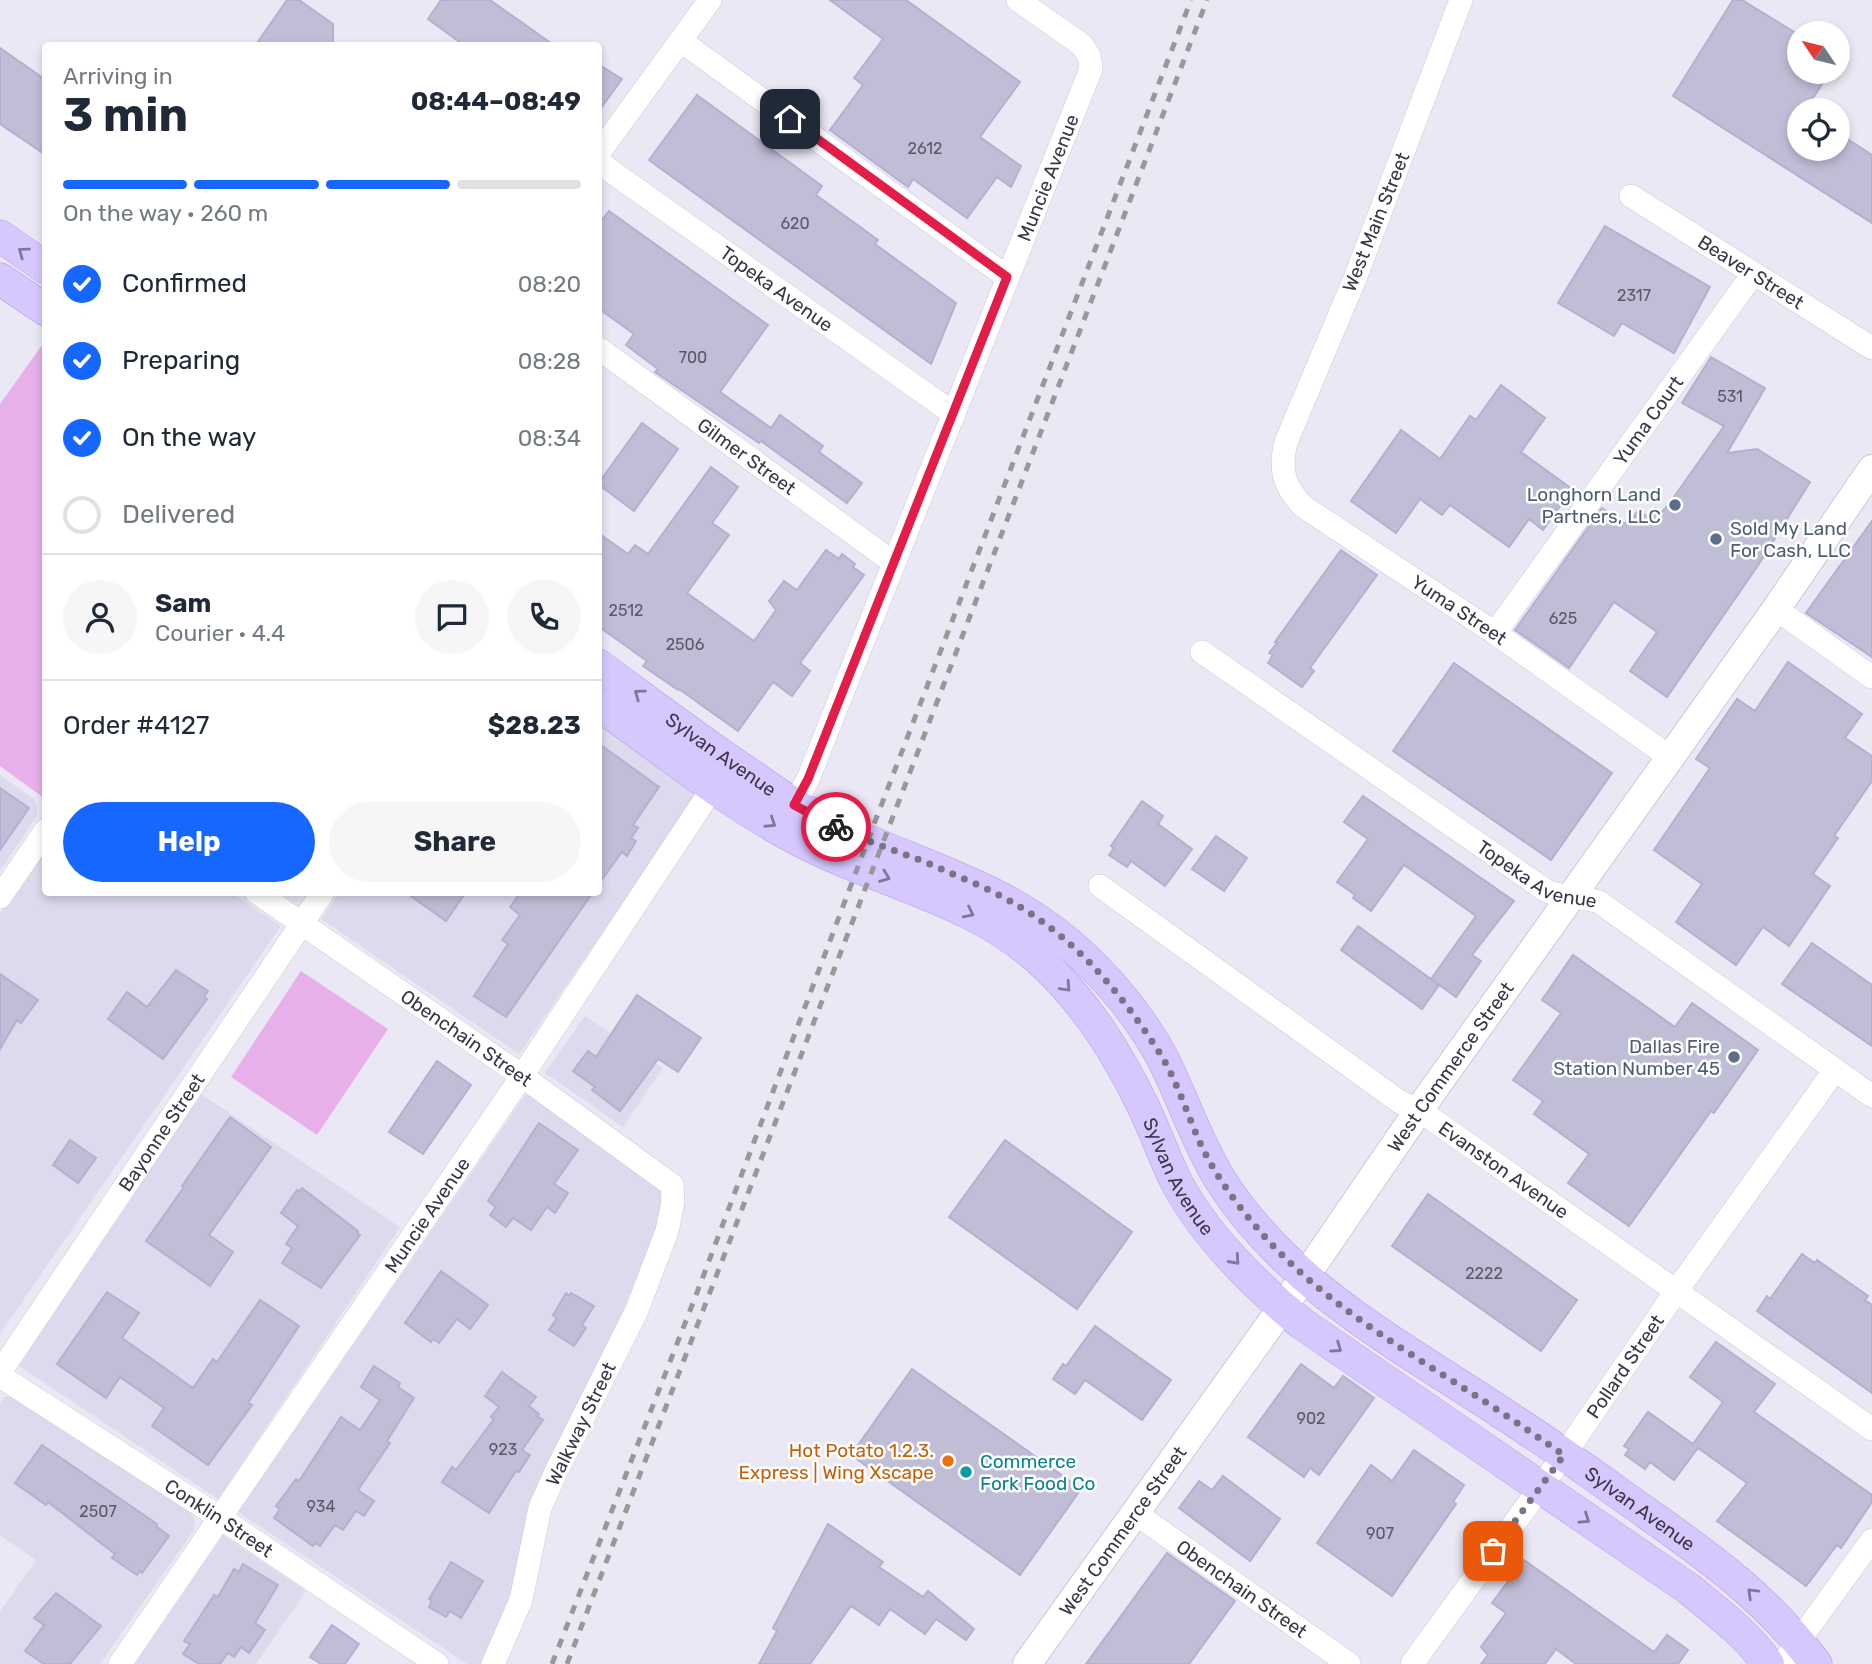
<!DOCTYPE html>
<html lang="en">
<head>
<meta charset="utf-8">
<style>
  :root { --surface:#fff; --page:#f6f6f7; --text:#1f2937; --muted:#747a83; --line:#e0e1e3; --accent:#1567ff }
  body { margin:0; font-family:Rubik,sans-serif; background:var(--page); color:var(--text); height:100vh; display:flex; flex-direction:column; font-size:26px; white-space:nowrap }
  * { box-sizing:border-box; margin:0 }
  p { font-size:23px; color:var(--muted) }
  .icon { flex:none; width:38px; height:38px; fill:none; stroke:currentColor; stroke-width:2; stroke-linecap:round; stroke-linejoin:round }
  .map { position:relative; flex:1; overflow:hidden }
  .drawer { position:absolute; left:42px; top:42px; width:560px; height:854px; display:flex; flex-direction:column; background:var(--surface); border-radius:7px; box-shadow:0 4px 10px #0003 }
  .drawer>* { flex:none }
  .needle { width:46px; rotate:305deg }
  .controls { position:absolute; left:1787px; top:21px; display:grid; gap:14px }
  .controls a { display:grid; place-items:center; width:63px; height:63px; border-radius:50%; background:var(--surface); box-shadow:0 4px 10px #0003; font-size:35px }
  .pin { position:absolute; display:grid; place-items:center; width:60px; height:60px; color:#fff; margin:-30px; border-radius:14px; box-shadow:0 4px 10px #0006 }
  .courier { position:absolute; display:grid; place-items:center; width:70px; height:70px; margin:-35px; border:5px solid #e11d48; border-radius:50%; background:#fff; color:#222; box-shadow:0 2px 9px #0007 }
  .summary em { font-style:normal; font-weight:700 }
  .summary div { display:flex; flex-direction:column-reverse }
  .summary { display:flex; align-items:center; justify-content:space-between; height:119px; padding:0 21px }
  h1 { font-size:46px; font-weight:700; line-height:52px }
  .bar { display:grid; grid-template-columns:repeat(4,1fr); gap:10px 7px; align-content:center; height:84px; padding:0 21px }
  .bar i { height:9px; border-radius:5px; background:var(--line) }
  .bar .active { background:var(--accent) }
  .bar p { grid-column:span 4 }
  .line { display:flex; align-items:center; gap:18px; padding:0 21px; border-top:2px solid var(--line) }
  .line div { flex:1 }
  .round { display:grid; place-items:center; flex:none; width:74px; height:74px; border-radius:37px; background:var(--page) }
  ol { padding:0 21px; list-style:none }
  li { display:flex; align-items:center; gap:21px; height:77px }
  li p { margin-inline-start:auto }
  li .icon { padding:7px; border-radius:50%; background:var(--accent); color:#fff; stroke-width:4 }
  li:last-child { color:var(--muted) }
  li i { width:38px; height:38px; border:4px solid var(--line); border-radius:50% }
  .action { display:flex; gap:14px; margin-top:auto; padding:14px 21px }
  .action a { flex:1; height:80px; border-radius:42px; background:var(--accent); color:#fff; font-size:28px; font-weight:700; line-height:80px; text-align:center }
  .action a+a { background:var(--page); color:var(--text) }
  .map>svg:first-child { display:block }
</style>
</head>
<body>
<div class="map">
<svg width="1872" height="1664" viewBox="0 0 1872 1664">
  <rect width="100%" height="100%" fill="#ebe8f5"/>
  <g fill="#dedaed">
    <polygon points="599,724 699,792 519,1054 321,919 339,893 598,892"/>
    <polygon points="0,775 33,798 37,807 37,816 0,871"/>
    <polygon points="45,845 46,892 232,893 281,926 0,1334 0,913"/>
    <polygon points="585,1016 663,1068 623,1127 545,1073"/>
    <polygon points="528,1091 670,1193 482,1664 467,1664 238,1512"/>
    <polygon points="201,1094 400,1227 218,1499 19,1366"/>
    <polygon points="12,1396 190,1512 195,1519 194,1530 100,1664 0,1664 0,1612 36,1560 0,1535 0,1404 4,1397"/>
    <polygon points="223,1535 306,1591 256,1664 135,1664"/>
  </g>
  <g fill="#e7b0ea">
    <polygon points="45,341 46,797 44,798 0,766 0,404"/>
    <polygon points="301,971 388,1029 317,1135 231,1077"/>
  </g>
  <g fill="#c0bdd7" stroke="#b4b0d2" stroke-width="2">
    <polygon points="287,0 299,0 333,24 333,46 255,46"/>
    <polygon points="441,0 490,0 555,46 465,46 428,19"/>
    <polygon points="830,0 906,0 1020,82 980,137 1021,166 1011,187 997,177 967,218 913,179 908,187 830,130 863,85 854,78 883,39"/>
    <polygon points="1733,0 1742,0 1799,35 1799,72 1830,72 1805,110 1799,110 1799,149 1838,149 1838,133 1872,155 1872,223 1673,96"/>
    <polygon points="0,48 46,80 46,155 0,124"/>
    <polygon points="598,64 622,79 598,112"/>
    <polygon points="697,95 822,186 816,195 878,240 875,244 956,303 931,364 649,160"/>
    <polygon points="609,211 768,325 720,392 771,428 780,415 823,446 819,452 862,483 847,503 761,441 762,439 759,443 655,372 658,369 626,345 634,334 598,308 598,225"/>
    <polygon points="1605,226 1710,287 1674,353 1622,323 1614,336 1558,303"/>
    <polygon points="1711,357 1765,388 1727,453 1757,449 1810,482 1759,564 1667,697 1630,671 1657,632 1614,602 1569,668 1515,630 1602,508 1628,525 1638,510 1649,518 1656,508 1662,512 1669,504 1724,426 1682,403"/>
    <polygon points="1501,385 1545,418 1521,452 1572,489 1543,530 1529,519 1509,547 1450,505 1442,515 1420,499 1396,533 1351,501 1401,430 1440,459 1470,416 1476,420"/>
    <polygon points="642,423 678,449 634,511 598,484"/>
    <polygon points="711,467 738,487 712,523 729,535 687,593 754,641 776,610 769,601 784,581 797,590 826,550 839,559 842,554 855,564 853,567 864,575 800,663 810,671 792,696 773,682 738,731 679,689 678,690 643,666 647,661 598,626 598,533 628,554 635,545 648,554"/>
    <polygon points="1872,521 1872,657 1806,613"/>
    <polygon points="1341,550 1377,575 1310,668 1314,671 1302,687 1268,663 1273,655 1269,653 1277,643 1275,642"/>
    <polygon points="1788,662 1862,714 1845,738 1872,756 1872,781 1834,836 1838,838 1813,874 1830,886 1789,946 1763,927 1736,965 1676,922 1702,884 1654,850 1710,768 1696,759 1737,699 1755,711"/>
    <polygon points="1454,663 1612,773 1551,860 1393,751"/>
    <polygon points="598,743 659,787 633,825 638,828 631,838 636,841 627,856 622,852 598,885"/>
    <polygon points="0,788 29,808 0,850"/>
    <polygon points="1363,796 1514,901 1472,955 1481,961 1456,997 1431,979 1476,916 1404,865 1371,911 1353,898 1355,895 1337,882 1368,839 1344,822"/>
    <polygon points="1142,801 1163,816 1158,824 1192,849 1165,886 1131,861 1127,867 1109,855 1114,848 1111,846"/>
    <polygon points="1216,836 1247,858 1224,891 1192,869"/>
    <polygon points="405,892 466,892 446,921"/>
    <polygon points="521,892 593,892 506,1017 474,996 508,944 502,940 520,915 510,907"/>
    <polygon points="1358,926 1439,985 1422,1009 1341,950"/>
    <polygon points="1812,943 1872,985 1872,1046 1782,984"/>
    <polygon points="1573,955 1675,1027 1692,1003 1758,1050 1714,1113 1711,1111 1629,1226 1568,1183 1589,1154 1534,1114 1543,1101 1513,1080 1561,1013 1542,1000"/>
    <polygon points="176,970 208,991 204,997 207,999 163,1059 108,1019 127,992 147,1007"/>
    <polygon points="0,974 38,1000 21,1023 17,1020 0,1049"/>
    <polygon points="637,995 701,1038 678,1072 658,1059 620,1111 592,1090 595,1087 573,1071 588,1051 596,1057"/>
    <polygon points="437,1061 471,1085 423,1154 389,1132"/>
    <polygon points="230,1117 271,1147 209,1235 233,1252 210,1286 146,1241 184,1187 182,1186"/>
    <polygon points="539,1123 578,1150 554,1184 568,1193 555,1213 547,1207 531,1230 513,1218 506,1227 490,1215 496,1207 488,1201"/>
    <polygon points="70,1140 96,1158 78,1183 53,1165"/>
    <polygon points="1005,1140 1132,1232 1077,1309 949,1217"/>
    <polygon points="302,1188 358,1231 357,1233 360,1235 321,1288 282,1263 292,1248 286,1244 298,1226 281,1213 297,1190 299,1192"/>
    <polygon points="1428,1194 1577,1300 1541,1351 1392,1246"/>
    <polygon points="1802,1254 1815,1263 1817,1260 1868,1296 1865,1300 1872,1305 1872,1393 1757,1311 1767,1296 1770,1299"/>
    <polygon points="441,1271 488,1305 470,1329 457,1319 439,1343 433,1339 431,1342 405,1323"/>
    <polygon points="107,1292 139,1313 122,1338 193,1388 213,1359 217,1362 260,1300 299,1326 248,1403 252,1405 208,1465 152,1426 164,1408 120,1377 106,1398 57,1364"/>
    <polygon points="566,1293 569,1296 571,1293 594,1306 582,1325 586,1328 574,1346 549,1330 557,1318 553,1315"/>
    <polygon points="1095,1326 1171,1380 1142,1420 1085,1380 1075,1394 1053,1379 1063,1364 1066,1366"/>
    <polygon points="1716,1342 1775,1384 1754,1412 1872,1495 1872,1502 1841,1548 1837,1545 1806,1586 1717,1521 1747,1483 1698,1448 1674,1480 1650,1462 1645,1469 1625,1455 1629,1449 1624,1446 1648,1412 1693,1444 1723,1402 1690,1377"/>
    <polygon points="1301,1364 1334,1388 1343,1376 1374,1398 1319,1475 1310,1468 1304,1477 1248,1437"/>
    <polygon points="374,1366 400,1383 398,1387 414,1398 387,1441 390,1443 358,1490 374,1501 364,1516 356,1511 343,1530 335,1525 320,1546 315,1543 313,1546 274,1518 280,1509 276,1506 296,1479 299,1481 341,1417 360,1430 380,1400 361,1387"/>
    <polygon points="912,1369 1081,1489 1020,1575 851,1455"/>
    <polygon points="502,1372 536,1397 529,1406 539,1414 537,1416 543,1420 522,1450 530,1455 519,1472 516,1471 489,1513 442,1482 452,1467 456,1470 494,1419 491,1417 499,1407 485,1396"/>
    <polygon points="42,1445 157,1524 156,1526 169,1536 142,1573 140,1571 137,1575 112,1558 115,1554 48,1502 46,1505 15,1483"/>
    <polygon points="1414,1450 1464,1485 1453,1502 1456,1504 1392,1596 1317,1543 1371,1465 1392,1481"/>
    <polygon points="1223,1476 1280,1519 1250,1561 1179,1508 1199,1481 1212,1490"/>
    <polygon points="828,1524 883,1562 879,1567 923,1597 928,1591 974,1629 966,1640 936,1619 925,1634 890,1609 879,1625 851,1606 810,1664 759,1664 777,1631 773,1628"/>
    <polygon points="1167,1553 1235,1601 1189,1664 1086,1664"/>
    <polygon points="1524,1560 1654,1652 1667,1635 1688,1650 1678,1664 1576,1664 1556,1649 1545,1664 1481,1664 1488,1655 1481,1647 1506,1613 1492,1603"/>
    <polygon points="451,1562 483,1581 461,1618 450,1611 446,1617 429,1607 432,1601 429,1599"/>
    <polygon points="243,1564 278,1585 255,1623 265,1630 249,1653 241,1647 234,1657 228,1653 220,1664 199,1664 183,1654 190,1644 184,1641 214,1595 218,1597 234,1569 239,1572"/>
    <polygon points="56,1593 101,1626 70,1664 44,1664 25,1651 44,1625 34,1618"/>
    <polygon points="332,1625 359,1644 345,1664 321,1664 310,1657"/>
  </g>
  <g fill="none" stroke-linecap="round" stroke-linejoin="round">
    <g stroke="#cbc7df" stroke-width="24">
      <g id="minor">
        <path id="s1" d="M1461 0 1356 276 1286 442C1279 470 1284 487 1304 507L1495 633 1671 758"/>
        <polyline points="681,41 1007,277"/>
        <polyline points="598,154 710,0"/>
        <path id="s2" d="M598 162 954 414"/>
        <path id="s3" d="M1631 196 1872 348"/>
        <path id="s4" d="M598 348 894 563"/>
        <polyline points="1776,609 1872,677"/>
        <path id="s5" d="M1495 633 1753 274"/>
        <path id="s6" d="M1202 652 1545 890C1563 899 1581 896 1599 902L1872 1096"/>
        <path id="s7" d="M794 805 808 779 1091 69 1089 56 1082 45 1018 0"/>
        <path id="s8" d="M1100 886 1400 1102 1419 1110 1872 1429"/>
        <path id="s9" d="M256 892 522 1076 672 1185 673 1202 667 1231 637 1310 556 1472 540 1508 521 1600 493 1664"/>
        <polyline points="0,897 46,830"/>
        <path id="s10" d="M0 1372 323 892"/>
        <path id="s11" d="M0 1376 219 1517 437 1664"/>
        <path id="s12" d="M1135 1513 1349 1664"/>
        <path id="s13" d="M120 1664 522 1076 722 774"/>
        <path id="s14" d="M1412 1664 1564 1455 1677 1290 1835 1070"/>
        <polyline points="1782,1664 1872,1540"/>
      </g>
    </g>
    <g stroke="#cbc7df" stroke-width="30">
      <g id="tertiary">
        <path id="s15" d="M1027 1664 1317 1259 1419 1110 1776 609 1872 469"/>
      </g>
    </g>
    <g stroke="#af9ee3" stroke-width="33">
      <g id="secondary">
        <polyline points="0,236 46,268"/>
        <polyline points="0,279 46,310"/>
        <path id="s16" d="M598 665C646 700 693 736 742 769 767 786 790 804 817 817 902 862 993 879 1068 943 1106 975 1141 1017 1164 1061 1183 1100 1197 1141 1219 1178 1246 1221 1283 1259 1322 1291 1379 1337 1442 1373 1502 1413 1552 1445 1600 1480 1648 1514 1712 1559 1768 1600 1816 1664"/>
        <path id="s17" d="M598 704C667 753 739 812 815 848 893 886 980 903 1045 965 1088 1006 1118 1054 1144 1108 1156 1133 1165 1160 1178 1185 1207 1238 1255 1285 1301 1323L1689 1589C1717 1612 1747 1634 1768 1664"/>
      </g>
    </g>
    <use href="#minor" stroke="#fff" stroke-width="23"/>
    <use href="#tertiary" stroke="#fff" stroke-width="28"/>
    <use href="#secondary" stroke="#d6c8ff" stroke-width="32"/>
    <g stroke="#989898" stroke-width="5" stroke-dasharray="9 9" stroke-linecap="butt">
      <polyline points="552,1664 698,1290 876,819 1191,0"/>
      <polyline points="567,1664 1207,0"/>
    </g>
  </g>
  <defs><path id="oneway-chevron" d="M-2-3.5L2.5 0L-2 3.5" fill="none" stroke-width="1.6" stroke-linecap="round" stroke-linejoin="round" transform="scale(1.75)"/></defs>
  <g stroke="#7f789b">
    <use href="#oneway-chevron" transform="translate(23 252) rotate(-144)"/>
    <use href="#oneway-chevron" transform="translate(639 694) rotate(-144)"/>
    <use href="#oneway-chevron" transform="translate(771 823) rotate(33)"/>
    <use href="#oneway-chevron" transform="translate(885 877) rotate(21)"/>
    <use href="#oneway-chevron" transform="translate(969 913) rotate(26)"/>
    <use href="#oneway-chevron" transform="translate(1066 987) rotate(47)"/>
    <use href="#oneway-chevron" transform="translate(1235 1260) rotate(48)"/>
    <use href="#oneway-chevron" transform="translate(1337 1348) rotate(35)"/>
    <use href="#oneway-chevron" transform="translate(1585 1519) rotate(34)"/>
    <use href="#oneway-chevron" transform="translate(1752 1593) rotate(-136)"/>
  </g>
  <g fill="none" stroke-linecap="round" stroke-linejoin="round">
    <path stroke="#777485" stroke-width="7" stroke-dasharray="0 12.6" d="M836 827C869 843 905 853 939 868 966 880 995 891 1020 907 1080 943 1124 997 1161 1055 1178 1083 1188 1117 1202 1147 1218 1180 1241 1210 1265 1237 1319 1297 1387 1339 1454 1382 1491 1405 1528 1430 1564 1455L1493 1551"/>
    <polyline stroke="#e11d48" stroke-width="9" points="790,119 1007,277 808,779 794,805 836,827"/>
  </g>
  <g fill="#5c6f8a" stroke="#fff" stroke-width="2.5">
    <circle cx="1675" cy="505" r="7"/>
    <circle cx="1716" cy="539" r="7"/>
    <circle cx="1734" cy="1057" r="7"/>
  </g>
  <circle fill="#e8710a" stroke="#fff" stroke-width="2.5" cx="948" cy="1461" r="7"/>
  <circle fill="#0f9aa8" stroke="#fff" stroke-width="2.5" cx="966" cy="1472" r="7"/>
  <g text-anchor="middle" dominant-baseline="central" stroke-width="5" stroke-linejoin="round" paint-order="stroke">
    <g font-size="16" fill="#5a586c">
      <text x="925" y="148">2612</text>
      <text x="795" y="223">620</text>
      <text x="1634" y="295">2317</text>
      <text x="693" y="357">700</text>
      <text x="1730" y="396">531</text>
      <text x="626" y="610">2512</text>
      <text x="1563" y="618">625</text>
      <text x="685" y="644">2506</text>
      <text x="1484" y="1273">2222</text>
      <text x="1311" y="1418">902</text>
      <text x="503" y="1449">923</text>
      <text x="321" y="1506">934</text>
      <text x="98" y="1511">2507</text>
      <text x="1380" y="1533">907</text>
    </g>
    <g font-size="19" fill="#383649" stroke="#fff">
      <text stroke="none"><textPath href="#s7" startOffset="677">Muncie Avenue</textPath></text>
      <text transform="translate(1376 222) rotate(-68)">West Main Street</text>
      <text stroke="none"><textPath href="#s3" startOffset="142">Beaver Street</textPath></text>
      <text stroke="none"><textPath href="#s2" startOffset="219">Topeka Avenue</textPath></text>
      <text stroke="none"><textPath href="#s5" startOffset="262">Yuma Court</textPath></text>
      <text stroke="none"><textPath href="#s4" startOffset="184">Gilmer Street</textPath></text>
      <text stroke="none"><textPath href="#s1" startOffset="733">Yuma Street</textPath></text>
      <text stroke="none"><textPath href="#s16" startOffset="152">Sylvan Avenue</textPath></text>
      <text stroke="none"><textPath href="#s6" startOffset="404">Topeka Avenue</textPath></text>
      <text stroke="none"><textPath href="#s9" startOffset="256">Obenchain Street</textPath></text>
      <text stroke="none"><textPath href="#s15" startOffset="732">West Commerce Street</textPath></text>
      <text stroke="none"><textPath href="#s10" startOffset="289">Bayonne Street</textPath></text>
      <text stroke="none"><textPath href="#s8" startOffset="494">Evanston Avenue</textPath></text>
      <text stroke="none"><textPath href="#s17" startOffset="772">Sylvan Avenue</textPath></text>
      <text stroke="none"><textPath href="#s13" startOffset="544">Muncie Avenue</textPath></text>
      <text stroke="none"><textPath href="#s14" startOffset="366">Pollard Street</textPath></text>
      <text transform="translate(581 1424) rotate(-64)">Walkway Street</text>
      <text stroke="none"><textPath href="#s16" startOffset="1370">Sylvan Avenue</textPath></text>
      <text stroke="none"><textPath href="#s11" startOffset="261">Conklin Street</textPath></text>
      <text stroke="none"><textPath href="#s15" startOffset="164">West Commerce Street</textPath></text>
      <text stroke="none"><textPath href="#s12" startOffset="131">Obenchain Street</textPath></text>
    </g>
    <g font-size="19" fill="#4e5e75" stroke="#fff" text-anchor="end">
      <text x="1661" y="494">Longhorn Land<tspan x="1661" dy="22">Partners, LLC</tspan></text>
      <text x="1730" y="528" text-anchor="start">Sold My Land<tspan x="1730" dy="22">For Cash, LLC</tspan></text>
      <text x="1720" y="1046">Dallas Fire<tspan x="1720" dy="22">Station Number 45</tspan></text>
    </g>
    <g font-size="19" fill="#c56008" stroke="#fff" text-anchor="end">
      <text x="934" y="1450">Hot Potato 1.2.3.<tspan x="934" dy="22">Express | Wing Xscape</tspan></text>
    </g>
    <g font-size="19" fill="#0d838f" stroke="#fff" text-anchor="start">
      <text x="980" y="1461">Commerce<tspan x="980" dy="22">Fork Food Co</tspan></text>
    </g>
  </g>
</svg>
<div class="controls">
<a><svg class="needle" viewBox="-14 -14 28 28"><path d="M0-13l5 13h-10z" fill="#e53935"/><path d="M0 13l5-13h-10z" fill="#747a83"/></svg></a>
<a><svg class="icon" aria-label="locate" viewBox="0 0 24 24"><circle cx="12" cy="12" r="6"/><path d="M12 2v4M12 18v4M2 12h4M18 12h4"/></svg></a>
</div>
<div class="pin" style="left:1493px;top:1551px;background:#ea580c"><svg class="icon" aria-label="bag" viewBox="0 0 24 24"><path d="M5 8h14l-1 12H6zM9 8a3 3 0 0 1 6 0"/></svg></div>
<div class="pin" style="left:790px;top:119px;background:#1f2937"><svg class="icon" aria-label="home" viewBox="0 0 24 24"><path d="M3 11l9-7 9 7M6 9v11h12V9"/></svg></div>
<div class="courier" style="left:836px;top:827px"><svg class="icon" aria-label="bike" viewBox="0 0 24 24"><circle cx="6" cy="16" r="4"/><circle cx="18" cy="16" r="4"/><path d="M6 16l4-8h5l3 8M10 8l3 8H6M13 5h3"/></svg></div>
<section class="drawer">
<div class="summary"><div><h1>3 min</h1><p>Arriving in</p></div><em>08:44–08:49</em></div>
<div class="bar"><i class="active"></i><i class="active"></i><i class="active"></i><i></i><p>On the way · 260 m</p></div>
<ol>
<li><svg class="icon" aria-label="check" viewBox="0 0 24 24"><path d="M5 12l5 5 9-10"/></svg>Confirmed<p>08:20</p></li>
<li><svg class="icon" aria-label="check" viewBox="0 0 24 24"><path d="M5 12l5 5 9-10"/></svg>Preparing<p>08:28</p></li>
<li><svg class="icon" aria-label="check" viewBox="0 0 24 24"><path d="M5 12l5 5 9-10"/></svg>On the way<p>08:34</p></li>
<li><i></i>Delivered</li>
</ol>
<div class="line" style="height:126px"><a class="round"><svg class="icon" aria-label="person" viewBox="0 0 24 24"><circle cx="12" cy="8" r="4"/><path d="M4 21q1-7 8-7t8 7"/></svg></a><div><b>Sam</b><p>Courier · 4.4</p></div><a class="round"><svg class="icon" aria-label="chat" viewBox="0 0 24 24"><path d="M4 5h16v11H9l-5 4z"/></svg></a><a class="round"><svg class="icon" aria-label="phone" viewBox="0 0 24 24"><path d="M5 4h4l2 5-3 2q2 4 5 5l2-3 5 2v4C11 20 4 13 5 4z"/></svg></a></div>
<div class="line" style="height:91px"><div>Order #4127</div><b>$28.23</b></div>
<div class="action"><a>Help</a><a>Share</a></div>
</section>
</div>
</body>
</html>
